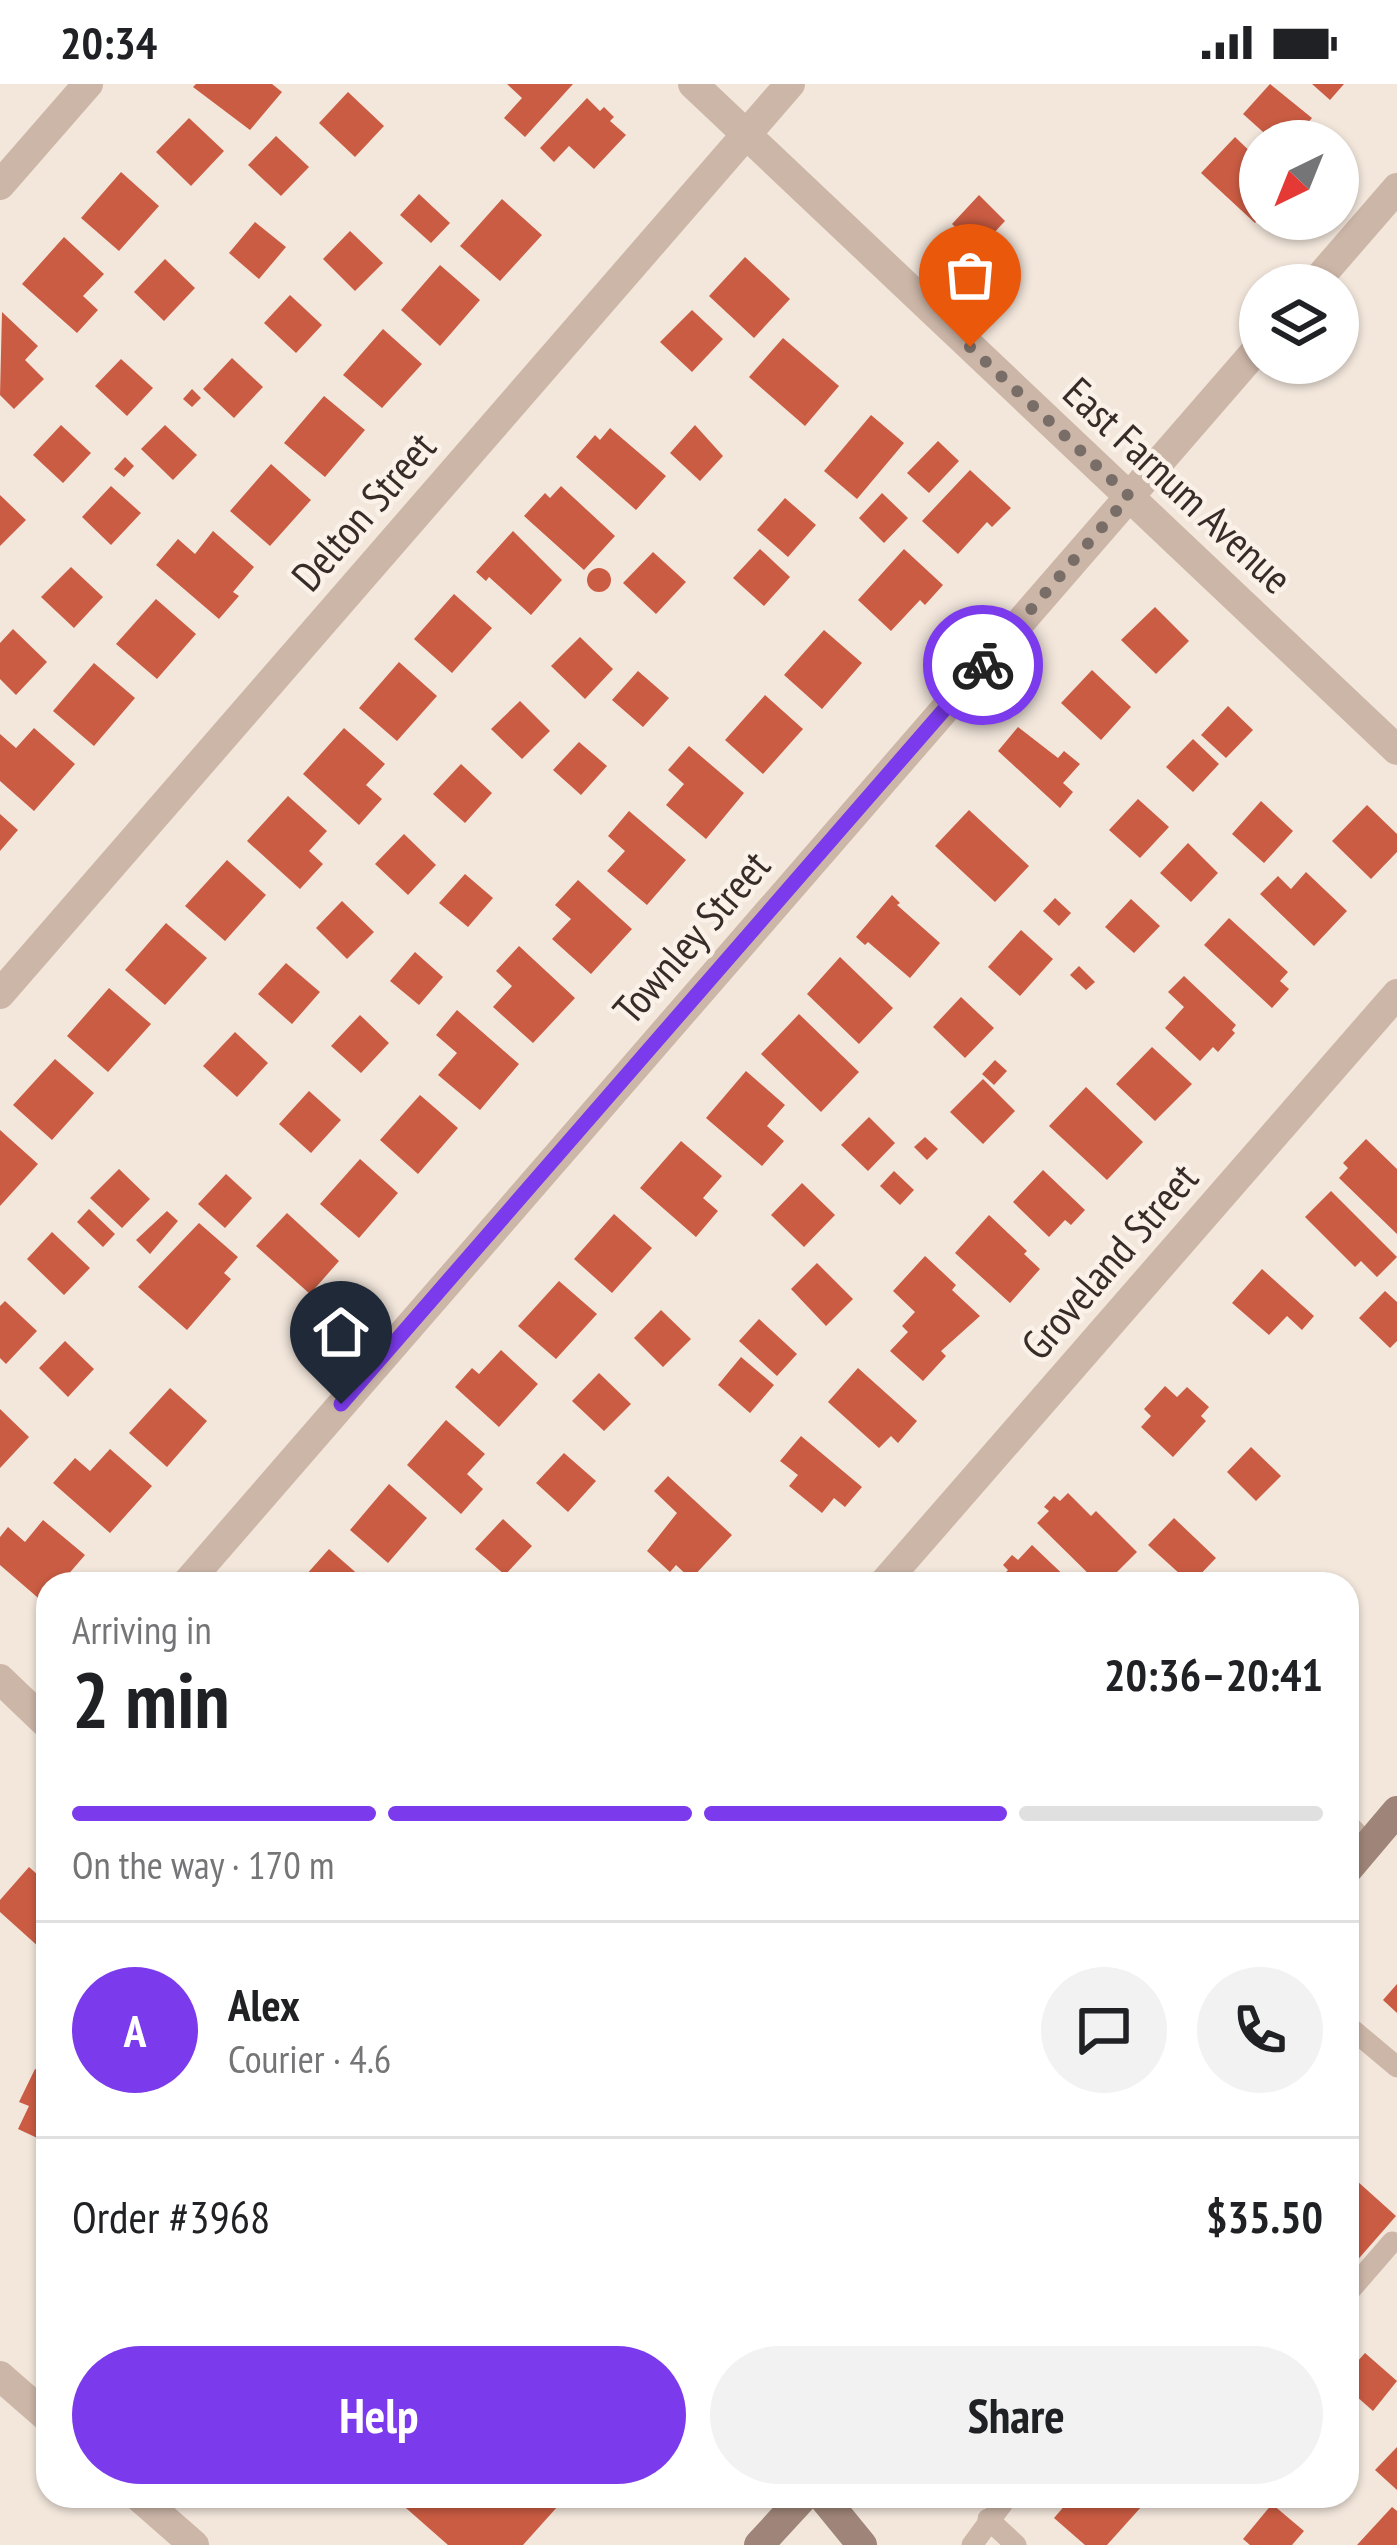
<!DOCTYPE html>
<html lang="en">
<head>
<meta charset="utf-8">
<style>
  :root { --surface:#fff; --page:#f2f2f2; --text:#202124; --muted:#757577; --line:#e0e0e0; --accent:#7c3aed }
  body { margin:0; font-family:"PT Sans Narrow",sans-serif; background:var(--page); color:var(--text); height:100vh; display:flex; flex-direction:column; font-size:45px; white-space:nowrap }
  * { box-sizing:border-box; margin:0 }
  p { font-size:39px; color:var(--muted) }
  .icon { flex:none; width:66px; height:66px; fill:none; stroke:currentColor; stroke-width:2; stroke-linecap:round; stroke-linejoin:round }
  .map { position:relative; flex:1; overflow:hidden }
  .sheet { position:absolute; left:36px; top:1488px; width:1323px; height:936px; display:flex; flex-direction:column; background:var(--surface); border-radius:36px; box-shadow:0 3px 9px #0004 }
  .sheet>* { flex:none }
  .needle { width:78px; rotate:223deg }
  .tools { position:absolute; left:1239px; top:36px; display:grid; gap:24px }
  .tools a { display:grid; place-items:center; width:120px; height:120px; border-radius:50%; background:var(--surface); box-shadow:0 3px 9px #0004; font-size:60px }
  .pin { position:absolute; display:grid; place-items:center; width:102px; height:102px; color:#fff; margin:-123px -51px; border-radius:50% 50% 50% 0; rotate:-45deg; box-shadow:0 0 12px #0007 }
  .pin .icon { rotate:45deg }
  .courier { position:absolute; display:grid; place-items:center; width:120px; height:120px; margin:-60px; border:9px solid #7c3aed; border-radius:50%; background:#fff; color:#222; box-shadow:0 3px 15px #0007 }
  .summary em { font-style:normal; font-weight:600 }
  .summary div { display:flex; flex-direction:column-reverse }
  .summary { display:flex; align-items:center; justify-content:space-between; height:204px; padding:0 36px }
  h1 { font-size:78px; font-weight:600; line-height:90px }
  .bar { display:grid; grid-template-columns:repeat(4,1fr); gap:18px 12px; align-content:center; height:144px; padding:0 36px }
  .bar i { height:15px; border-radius:9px; background:var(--line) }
  .bar .selected { background:var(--accent) }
  .bar p { grid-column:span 4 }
  .line { display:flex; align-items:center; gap:30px; padding:0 36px; border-top:3px solid var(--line) }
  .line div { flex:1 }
  .round { display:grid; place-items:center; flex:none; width:126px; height:126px; border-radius:63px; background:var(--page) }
  .action { display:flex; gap:24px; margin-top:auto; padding:24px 36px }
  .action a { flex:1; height:138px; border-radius:72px; background:var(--accent); color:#fff; font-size:48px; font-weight:600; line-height:138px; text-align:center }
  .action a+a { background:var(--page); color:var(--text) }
  .status { display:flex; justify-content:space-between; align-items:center; height:84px; padding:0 60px; background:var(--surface); direction:ltr }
  .status svg { height:33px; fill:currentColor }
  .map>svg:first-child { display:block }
</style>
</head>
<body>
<div class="status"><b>20:34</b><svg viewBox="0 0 49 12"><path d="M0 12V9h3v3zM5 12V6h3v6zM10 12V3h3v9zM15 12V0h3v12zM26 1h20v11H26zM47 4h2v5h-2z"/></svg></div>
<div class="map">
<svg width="1397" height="2461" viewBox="0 0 1397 2461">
  <rect width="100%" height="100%" fill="#f3e7dc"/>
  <g fill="#ca5c43">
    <polygon points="196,0 272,0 282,8 250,46 193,3"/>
    <polygon points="507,0 573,0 525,53 504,34 522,14"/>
    <polygon points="1270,0 1312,34 1292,57 1273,57 1243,30"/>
    <polygon points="1312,0 1344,0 1330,16"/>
    <polygon points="348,8 384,42 355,73 319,39"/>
    <polygon points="587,14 600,27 604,23 614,33 610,37 626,51 594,85 569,62 554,78 540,64"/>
    <polygon points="189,34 224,67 191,102 156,68"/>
    <polygon points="276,52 309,83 281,112 248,81"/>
    <polygon points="1235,53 1260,77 1260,133 1255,139 1201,89"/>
    <polygon points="121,88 159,122 119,167 81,134"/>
    <polygon points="419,110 450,139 431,159 400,131"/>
    <polygon points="979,111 1005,137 979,165 952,140"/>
    <polygon points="502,115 542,151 500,197 460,162"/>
    <polygon points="255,138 286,163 259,195 229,169"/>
    <polygon points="350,147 383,179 355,207 323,175"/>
    <polygon points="64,153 104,190 83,212 98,226 77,249 22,200"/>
    <polygon points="745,173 790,215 754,254 709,212"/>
    <polygon points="165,175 195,204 164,237 134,208"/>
    <polygon points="440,181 480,216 440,262 401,226"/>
    <polygon points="290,211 322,241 296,269 264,239"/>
    <polygon points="692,226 723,255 692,288 660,258"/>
    <polygon points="2,228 38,262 25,276 44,295 14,325 0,311"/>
    <polygon points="383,245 422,280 382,324 343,291"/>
    <polygon points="783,254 839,302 805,342 749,293"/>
    <polygon points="232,274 263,303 234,334 203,305"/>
    <polygon points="121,275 153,304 127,332 95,302"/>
    <polygon points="192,305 201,314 192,323 183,315"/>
    <polygon points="324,312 365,346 325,393 284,359"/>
    <polygon points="871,331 904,359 857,415 824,387"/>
    <polygon points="61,341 91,369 63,399 33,371"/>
    <polygon points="165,341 197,371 173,396 141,365"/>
    <polygon points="695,341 723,372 700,397 670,369"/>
    <polygon points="610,344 666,392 636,426 576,373 595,351 600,356"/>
    <polygon points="938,357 959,377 929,409 907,389"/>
    <polygon points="125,373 134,382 124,393 114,385"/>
    <polygon points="271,380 311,416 270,462 230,427"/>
    <polygon points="970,386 1011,424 992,443 987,438 958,470 922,437"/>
    <polygon points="111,402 141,429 111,461 82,433"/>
    <polygon points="561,402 615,452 584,486 524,432 545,409 550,414"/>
    <polygon points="882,409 908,434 884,459 859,434"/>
    <polygon points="0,411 26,436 0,462"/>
    <polygon points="785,414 816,441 788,473 757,446"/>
    <polygon points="213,447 254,483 233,508 239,512 219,535 156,481 178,455 195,470"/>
    <polygon points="513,447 562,496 531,531 489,493 486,497 476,488"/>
    <polygon points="760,465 790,493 764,522 733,494"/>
    <polygon points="904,465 943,501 925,521 920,516 891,547 858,516"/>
    <polygon points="653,468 686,498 656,530 623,499"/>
    <polygon points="71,483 103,513 74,544 41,513"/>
    <circle cx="599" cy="496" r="12"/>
    <polygon points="454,510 492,544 452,589 414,555"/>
    <polygon points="156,515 196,550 157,595 116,560"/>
    <polygon points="1155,523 1189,557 1156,590 1121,556"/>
    <polygon points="13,545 47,578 16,611 0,595 0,559"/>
    <polygon points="824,546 862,579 822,625 784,591"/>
    <polygon points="580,553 613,585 585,615 551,582"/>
    <polygon points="399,578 437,612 397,657 359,624"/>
    <polygon points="94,579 135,614 94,662 53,627"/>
    <polygon points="1092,586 1131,623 1101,656 1061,619"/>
    <polygon points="638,587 669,614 643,643 612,616"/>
    <polygon points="765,611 803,645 763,690 725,656"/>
    <polygon points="520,617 550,647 522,675 491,645"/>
    <polygon points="1228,622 1253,646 1226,674 1201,651"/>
    <polygon points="1018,643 1058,674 1064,667 1080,680 1063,699 1073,708 1060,724 998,667"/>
    <polygon points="34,644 75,680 34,727 0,697 0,650 16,664"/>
    <polygon points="344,644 385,680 366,701 382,715 359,741 303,690"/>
    <polygon points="1193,655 1219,680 1193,708 1166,683"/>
    <polygon points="579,658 607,682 581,711 553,686"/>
    <polygon points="689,662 744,709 706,755 666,721 684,700 668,686"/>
    <polygon points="461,680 492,709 465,739 433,710"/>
    <polygon points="288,712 327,747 309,767 323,780 300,805 247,757"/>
    <polygon points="1138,715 1169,743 1140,774 1109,746"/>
    <polygon points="1261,717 1293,747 1264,779 1232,750"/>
    <polygon points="1367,721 1397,750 1397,768 1371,795 1332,757"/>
    <polygon points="969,726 1029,782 995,818 935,762"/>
    <polygon points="629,727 686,776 647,821 607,787 625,767 608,752"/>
    <polygon points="0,730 18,746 0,767"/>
    <polygon points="404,750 436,781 408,811 375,780"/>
    <polygon points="1188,759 1218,789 1191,818 1160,789"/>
    <polygon points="227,776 266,811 225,857 185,822"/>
    <polygon points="1306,788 1347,827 1314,862 1260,810 1278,792 1291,805"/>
    <polygon points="465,790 493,814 468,843 439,819"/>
    <polygon points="578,796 632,845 591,890 552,855 571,835 555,821"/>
    <polygon points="892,811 900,819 897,821 940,859 910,894 868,858 865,861 856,853"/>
    <polygon points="1055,814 1071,829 1059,842 1043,827"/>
    <polygon points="1131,815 1160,842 1134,869 1105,843"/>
    <polygon points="342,817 374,848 347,875 316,844"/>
    <polygon points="1229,834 1288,888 1280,897 1289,905 1272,924 1204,861"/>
    <polygon points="166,839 207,874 165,921 125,886"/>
    <polygon points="1021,846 1053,875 1020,912 988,883"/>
    <polygon points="519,862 575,914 533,959 493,923 512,902 496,887"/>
    <polygon points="415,868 443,893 419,921 390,897"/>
    <polygon points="840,873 893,924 859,960 807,910"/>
    <polygon points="286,879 320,908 292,940 258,910"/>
    <polygon points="1079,882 1095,898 1086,906 1070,891"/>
    <polygon points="1184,892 1236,941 1232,946 1235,949 1218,968 1213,963 1200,977 1165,944 1184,923 1168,908"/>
    <polygon points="109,904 151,940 108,988 67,952"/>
    <polygon points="961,913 994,944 965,974 933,943"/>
    <polygon points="457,926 519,980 480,1026 438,991 457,969 436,951"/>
    <polygon points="799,930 859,988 821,1028 761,970"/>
    <polygon points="360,931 389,959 361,989 331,962"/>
    <polygon points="235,948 268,979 237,1013 203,982"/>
    <polygon points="1152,963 1192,1000 1155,1037 1116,1000"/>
    <polygon points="55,975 94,1009 52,1056 13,1021"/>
    <polygon points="995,976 1007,987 994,1001 982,990"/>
    <polygon points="746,987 785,1021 767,1042 784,1057 762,1082 706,1034"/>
    <polygon points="983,995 1015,1027 983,1060 950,1028"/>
    <polygon points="1086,1003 1143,1058 1107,1096 1049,1042"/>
    <polygon points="309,1007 341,1036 311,1069 279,1040"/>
    <polygon points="420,1011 458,1044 418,1090 380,1056"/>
    <polygon points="869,1033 895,1059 868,1087 841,1061"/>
    <polygon points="0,1046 38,1080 0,1122"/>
    <polygon points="925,1053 938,1065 927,1076 914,1063"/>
    <polygon points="1366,1055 1397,1085 1397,1150 1339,1094 1348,1084 1343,1079"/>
    <polygon points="681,1057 722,1092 703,1114 718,1127 696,1153 640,1104"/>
    <polygon points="360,1075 398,1109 359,1154 320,1120"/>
    <polygon points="119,1085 150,1115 122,1144 90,1114"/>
    <polygon points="1043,1086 1085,1126 1071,1141 1065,1136 1049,1153 1013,1118"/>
    <polygon points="894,1087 914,1106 900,1121 880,1102"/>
    <polygon points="226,1090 252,1114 225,1144 198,1120"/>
    <polygon points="802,1099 835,1131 804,1163 771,1131"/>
    <polygon points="1331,1107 1397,1173 1377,1193 1361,1177 1355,1183 1305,1133"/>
    <polygon points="89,1125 115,1150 103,1163 77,1138"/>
    <polygon points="167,1127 178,1137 150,1170 136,1156"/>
    <polygon points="287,1129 339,1177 310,1210 256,1162"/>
    <polygon points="614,1130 652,1164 612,1209 574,1175"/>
    <polygon points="989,1131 1027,1167 1024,1170 1040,1185 1010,1219 955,1169"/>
    <polygon points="199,1139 238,1173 224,1189 231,1195 187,1246 138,1203"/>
    <polygon points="52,1148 90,1184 64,1211 27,1175"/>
    <polygon points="925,1172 956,1201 952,1206 980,1232 941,1267 946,1272 923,1297 890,1267 908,1248 902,1242 915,1228 893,1207"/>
    <polygon points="817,1179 853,1215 826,1242 791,1205"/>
    <polygon points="1262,1185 1314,1232 1302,1246 1287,1232 1269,1251 1232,1219"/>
    <polygon points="559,1197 597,1230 556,1275 518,1242"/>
    <polygon points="1385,1207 1397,1218 1397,1257 1390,1264 1359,1234"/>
    <polygon points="5,1217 37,1247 6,1280 0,1274 0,1222"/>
    <polygon points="661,1226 691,1255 663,1283 634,1254"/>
    <polygon points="759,1235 797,1270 777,1292 739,1257"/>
    <polygon points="65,1257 94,1285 68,1313 39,1284"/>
    <polygon points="501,1266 538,1300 499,1343 455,1303 472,1284 479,1290"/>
    <polygon points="741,1273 774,1301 750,1329 718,1301"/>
    <polygon points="858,1284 917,1337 898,1359 891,1352 879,1364 828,1318"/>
    <polygon points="599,1289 631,1320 604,1347 572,1317"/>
    <polygon points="1165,1302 1177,1313 1187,1303 1209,1323 1201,1332 1206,1337 1173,1373 1141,1343 1151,1332 1144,1325"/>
    <polygon points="170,1304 207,1337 167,1383 129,1349"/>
    <polygon points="0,1325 29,1353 0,1384"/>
    <polygon points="446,1336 485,1370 467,1390 483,1405 461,1430 407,1381"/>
    <polygon points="801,1352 862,1403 845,1423 834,1414 822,1429 789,1402 798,1391 780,1377"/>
    <polygon points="1251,1363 1281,1392 1256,1417 1227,1388"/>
    <polygon points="110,1365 152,1402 110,1449 53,1399 75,1374 90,1387"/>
    <polygon points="564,1369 596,1397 568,1428 536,1399"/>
    <polygon points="668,1392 732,1451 691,1495 676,1481 670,1488 647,1467 677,1429 654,1407"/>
    <polygon points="389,1400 427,1434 388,1479 350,1446"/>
    <polygon points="1068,1409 1091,1432 1096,1427 1137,1468 1105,1500 1099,1500 1037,1439 1049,1427 1044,1423 1054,1412 1060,1417"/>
    <polygon points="1174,1434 1216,1474 1191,1500 1148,1461"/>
    <polygon points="503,1435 532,1462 505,1491 475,1465"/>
    <polygon points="43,1436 85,1471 60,1500 48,1500 44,1519 0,1481 0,1453 8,1443 25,1458"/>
    <polygon points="1032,1461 1073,1500 997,1498 1008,1486 1003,1481 1012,1471 1018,1476"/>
    <polygon points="329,1465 369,1500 298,1500"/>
    <polygon points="29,1783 48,1800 48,1854 40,1864 0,1828 0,1816"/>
    <polygon points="1397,1900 1397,1929 1383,1916"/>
    <polygon points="35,1985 48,1991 48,2059 18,2045 29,2022 19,2018"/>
    <polygon points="1347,2088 1396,2132 1347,2188"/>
    <polygon points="1365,2269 1397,2297 1373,2327 1347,2304 1347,2289"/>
    <polygon points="1397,2363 1397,2406 1375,2386"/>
    <polygon points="403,2412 567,2412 523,2461 448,2461 398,2417"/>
    <polygon points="1073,2412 1151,2412 1107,2461 1085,2461 1054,2434"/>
    <polygon points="1272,2420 1304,2447 1292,2461 1250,2461 1243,2455"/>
    <polygon points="1392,2423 1397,2427 1397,2461 1357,2461"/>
  </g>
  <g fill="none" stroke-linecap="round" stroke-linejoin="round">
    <g stroke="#ccb6a8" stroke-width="21">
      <polyline points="1347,1739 1368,1761"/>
      <polyline points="1347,1941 1397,1983"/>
      <polyline points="1347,2210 1392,2158"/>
      <polyline points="988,2435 1016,2461"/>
      <polyline points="972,2461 1008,2412"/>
    </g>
    <g stroke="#ccb6a8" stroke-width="30">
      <polyline points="693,0 1397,666"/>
      <polyline points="0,101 88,0"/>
      <polyline points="1313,201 1397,104"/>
      <polyline points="0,910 790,0"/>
      <polyline points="186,1500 1260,262"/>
      <polyline points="883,1500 1397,910"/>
      <polyline points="0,1595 48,1641"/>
      <polyline points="0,2292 48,2334"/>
      <polyline points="138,2412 194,2461"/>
    </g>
    <g stroke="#9f8579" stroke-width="30">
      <polyline points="1347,1786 1397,1727"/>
      <polyline points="822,2412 862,2461"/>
      <polyline points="759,2461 804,2412"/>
    </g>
  </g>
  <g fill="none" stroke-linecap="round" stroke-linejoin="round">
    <polyline stroke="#796d67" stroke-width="12" stroke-dasharray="0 21.6" points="970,263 1129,412 983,581"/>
    <polyline stroke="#7c3aed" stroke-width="15" points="341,1320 983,581"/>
  </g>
  <g text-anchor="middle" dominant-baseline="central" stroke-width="9" stroke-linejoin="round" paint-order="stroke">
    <g font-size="42" fill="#382c28" stroke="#faf1e9">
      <text transform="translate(1178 401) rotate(43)">East Farnum Avenue</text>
      <text transform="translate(363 427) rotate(-49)">Delton Street</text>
      <text transform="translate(691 853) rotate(-49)">Townley Street</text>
      <text transform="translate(1109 1177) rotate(-49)">Groveland Street</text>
    </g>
  </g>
</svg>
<div class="tools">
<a><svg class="needle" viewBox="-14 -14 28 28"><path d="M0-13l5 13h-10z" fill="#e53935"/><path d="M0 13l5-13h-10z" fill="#757577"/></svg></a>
<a><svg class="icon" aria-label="layers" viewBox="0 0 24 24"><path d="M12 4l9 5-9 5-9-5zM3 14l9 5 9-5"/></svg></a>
</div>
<div class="pin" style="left:970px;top:263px;background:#ea580c"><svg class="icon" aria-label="bag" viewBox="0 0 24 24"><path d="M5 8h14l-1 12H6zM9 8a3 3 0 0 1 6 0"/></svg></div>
<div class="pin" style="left:341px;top:1320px;background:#1f2937"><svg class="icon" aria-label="home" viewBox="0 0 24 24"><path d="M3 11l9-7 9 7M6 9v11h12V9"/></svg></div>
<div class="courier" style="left:983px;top:581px"><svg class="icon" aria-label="bike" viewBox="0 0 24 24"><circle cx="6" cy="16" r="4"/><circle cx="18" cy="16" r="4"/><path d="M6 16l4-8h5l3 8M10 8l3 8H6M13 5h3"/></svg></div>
<section class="sheet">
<div class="summary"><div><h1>2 min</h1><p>Arriving in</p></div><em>20:36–20:41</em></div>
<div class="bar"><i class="selected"></i><i class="selected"></i><i class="selected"></i><i></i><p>On the way · 170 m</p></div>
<div class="line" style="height:216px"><b class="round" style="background:var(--accent);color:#fff">A</b><div><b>Alex</b><p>Courier · 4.6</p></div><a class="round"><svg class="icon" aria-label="chat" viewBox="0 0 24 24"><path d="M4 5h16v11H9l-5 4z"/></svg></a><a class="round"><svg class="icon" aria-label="phone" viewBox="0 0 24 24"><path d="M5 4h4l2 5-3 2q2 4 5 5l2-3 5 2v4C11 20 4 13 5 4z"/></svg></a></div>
<div class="line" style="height:156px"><div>Order #3968</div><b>$35.50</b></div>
<div class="action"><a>Help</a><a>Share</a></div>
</section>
</div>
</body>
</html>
